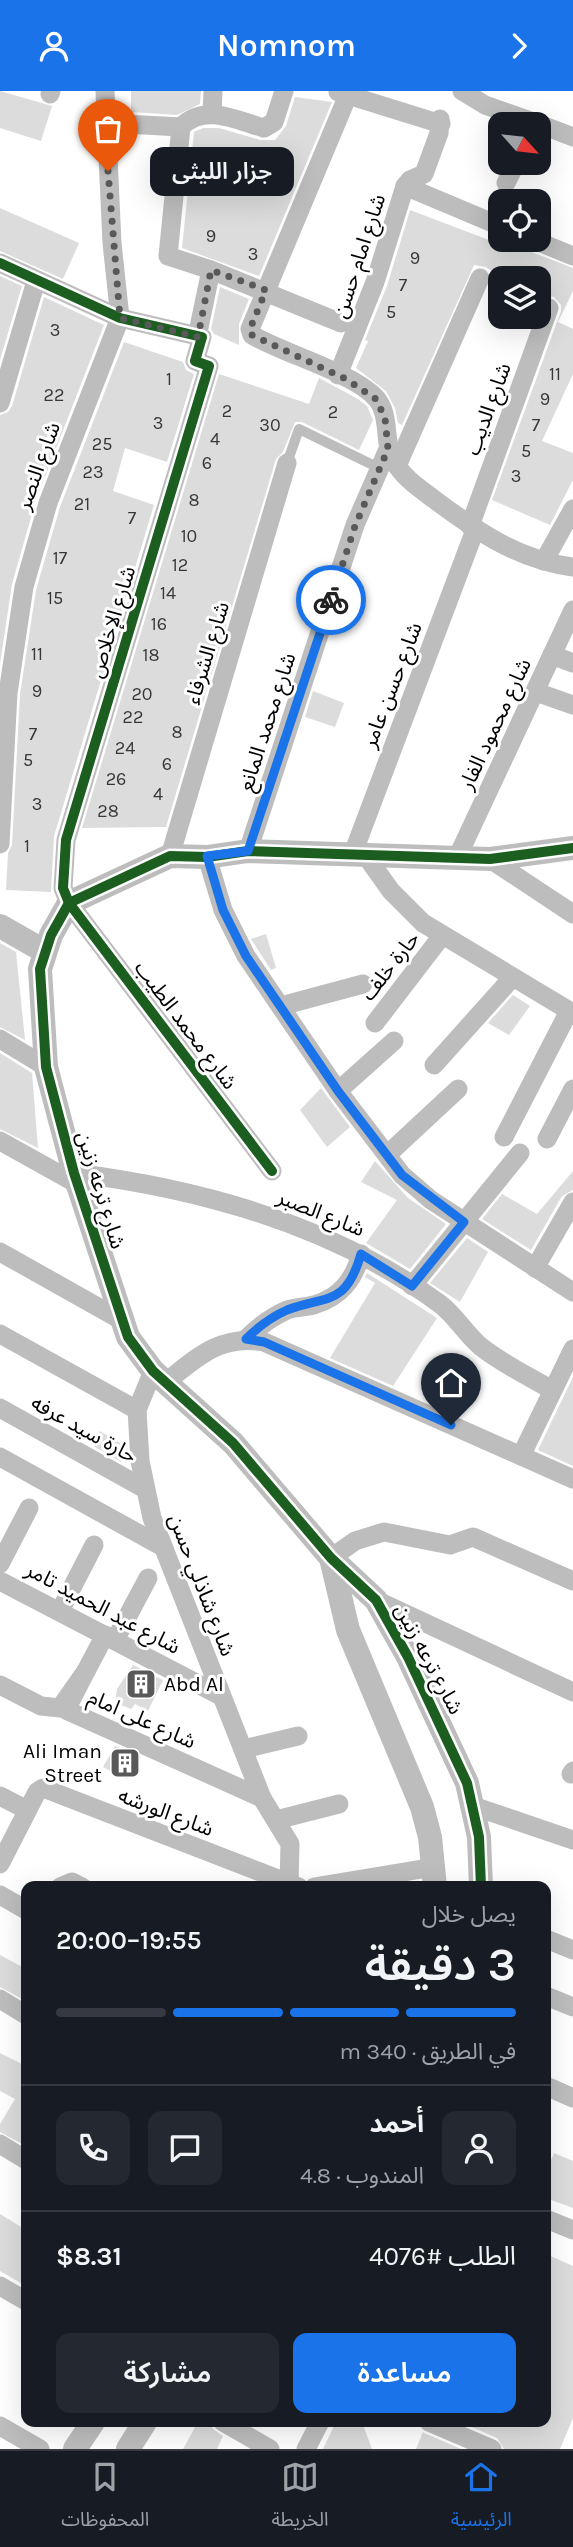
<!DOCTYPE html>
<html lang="ar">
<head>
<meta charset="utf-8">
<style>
  :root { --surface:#171b24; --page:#242831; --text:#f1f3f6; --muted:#9ea1a6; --line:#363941; --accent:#1a73e8 }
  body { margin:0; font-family:Karla,"Noto Sans Arabic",sans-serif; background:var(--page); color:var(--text); direction:rtl; height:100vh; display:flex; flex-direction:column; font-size:26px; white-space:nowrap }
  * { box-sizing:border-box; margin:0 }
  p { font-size:23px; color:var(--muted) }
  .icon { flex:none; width:38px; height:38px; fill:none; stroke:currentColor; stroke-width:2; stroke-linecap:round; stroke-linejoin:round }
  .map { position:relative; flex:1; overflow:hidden; direction:ltr }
  .panel { position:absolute; left:21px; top:1790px; width:530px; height:546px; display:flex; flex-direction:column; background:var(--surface); border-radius:14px; box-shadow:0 7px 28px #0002; direction:rtl }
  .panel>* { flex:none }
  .needle { width:46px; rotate:117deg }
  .controls { position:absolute; left:488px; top:21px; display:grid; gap:14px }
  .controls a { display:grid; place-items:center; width:63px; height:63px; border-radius:14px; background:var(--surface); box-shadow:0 7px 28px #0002; font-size:35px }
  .pin { position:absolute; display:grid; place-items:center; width:60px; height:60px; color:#fff; margin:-72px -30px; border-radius:50% 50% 50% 0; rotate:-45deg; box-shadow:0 0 7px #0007 }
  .pin .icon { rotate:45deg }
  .courier { position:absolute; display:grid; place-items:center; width:70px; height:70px; margin:-35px; border:5px solid #1a73e8; border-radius:50%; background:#fff; color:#222; box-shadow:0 2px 9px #0007 }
  .bubble { position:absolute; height:49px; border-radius:14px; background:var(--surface); box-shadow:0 7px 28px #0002; font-size:23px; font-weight:600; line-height:49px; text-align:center; direction:rtl }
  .head em { font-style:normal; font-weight:600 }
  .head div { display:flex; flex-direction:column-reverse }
  .head { display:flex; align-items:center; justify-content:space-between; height:119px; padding:0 35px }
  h1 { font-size:46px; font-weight:600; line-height:52px }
  .bar { display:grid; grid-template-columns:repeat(4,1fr); gap:10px 7px; align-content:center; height:84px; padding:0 35px }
  .bar i { height:9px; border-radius:5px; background:var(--line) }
  .bar .current { background:var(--accent) }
  .bar p { grid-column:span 4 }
  .line { display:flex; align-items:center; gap:18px; padding:0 35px; border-top:2px solid var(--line) }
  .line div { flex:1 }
  .round { display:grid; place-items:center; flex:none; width:74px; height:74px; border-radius:14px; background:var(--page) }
  .primary-button { display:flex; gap:14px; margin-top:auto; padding:14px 35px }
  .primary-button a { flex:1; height:80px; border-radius:14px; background:var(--accent); color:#fff; font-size:28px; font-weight:600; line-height:80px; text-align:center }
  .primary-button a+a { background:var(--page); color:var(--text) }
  header { display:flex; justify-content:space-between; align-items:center; height:91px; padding:0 35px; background:var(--accent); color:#fff; font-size:32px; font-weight:600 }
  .tabs { display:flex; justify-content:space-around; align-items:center; height:98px; border-top:2px solid var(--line); background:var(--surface); font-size:19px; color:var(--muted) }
  .tabs a { display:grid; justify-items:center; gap:4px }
  .tabs .current { color:var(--accent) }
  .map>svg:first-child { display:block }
</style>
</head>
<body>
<header><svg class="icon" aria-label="forward" viewBox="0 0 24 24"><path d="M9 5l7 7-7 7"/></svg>Nomnom<svg class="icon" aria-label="person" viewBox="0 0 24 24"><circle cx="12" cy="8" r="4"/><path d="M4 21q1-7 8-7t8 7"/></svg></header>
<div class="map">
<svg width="573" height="2358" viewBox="0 0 573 2358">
  <rect width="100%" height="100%" fill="#fff"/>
  <g fill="#dcdcdc">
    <polygon points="0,0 52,15 41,50 0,37"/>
    <polygon points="131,0 201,0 200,13 177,24 131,21"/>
    <polygon points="295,6 332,11 259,185 182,157 194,41 203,37 219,37 260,49 275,49 286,35"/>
    <polygon points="0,117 79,152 63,188 0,160"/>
    <polygon points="410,119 510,157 514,149 520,149 529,160 573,177 573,200 558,231 573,238 573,283 542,350 573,362 573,389 550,434 492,409 561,220 561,214 554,206 546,205 539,210 539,187 502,187 486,176 474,174 402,334 398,332 395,317 386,300 356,277 368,250 365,249 387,195"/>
    <polygon points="0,185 22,195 0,269"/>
    <polygon points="220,196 249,208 239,233 239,254 214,243 211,238"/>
    <polygon points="44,206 104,234 36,409 12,493 0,573 0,324 8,321 12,315"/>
    <polygon points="124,251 183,271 186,279 194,283 167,371 125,357 113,400 154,414 54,745 51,801 6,799 8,762 12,754 20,603 36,499 60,416"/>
    <polygon points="219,283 309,313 319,287 358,308 367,315 373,329 359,359 302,331 295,331 283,361 276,368 166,736 82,737"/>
    <polygon points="313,600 344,612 335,636 305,626"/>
    <polygon points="266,843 276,877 271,879 251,848"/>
    <polygon points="0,852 16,861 25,949 0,936"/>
    <polygon points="513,904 530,915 509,944 488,932"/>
    <polygon points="0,962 32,982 38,1057 0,1038"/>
    <polygon points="321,997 350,1036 327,1056 300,1019"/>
    <polygon points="375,1070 408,1107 446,1133 410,1178 366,1152 397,1109 361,1091"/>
    <polygon points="573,1080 573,1099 562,1105 531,1159 482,1128 502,1103 537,1123"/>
    <polygon points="467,1147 488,1161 460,1211 430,1192"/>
    <polygon points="367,1182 437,1227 393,1295 330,1267 375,1192 365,1186"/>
    <polygon points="573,1286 573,1375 538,1359"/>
    <polygon points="100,1340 127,1356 121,1371 92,1354"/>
    <polygon points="133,1574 163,1589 148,1620 135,1613 131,1618 115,1612 117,1598"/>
    <polygon points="115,1655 141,1666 127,1688 103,1676"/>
    <polygon points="0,1864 26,1878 26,1910 0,1896"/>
    <polygon points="0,1962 26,1975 26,2055 0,2041 0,2033 15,2008 0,2000"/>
    <polygon points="554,2062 573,2070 573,2117 546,2107 546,2081"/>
    <polygon points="0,2123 26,2139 26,2195 0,2180"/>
    <polygon points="546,2163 573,2175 573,2327 560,2358 504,2358 497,2347 460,2331 546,2331"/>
    <polygon points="198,2331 211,2331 213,2338 223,2345 217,2358 183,2358"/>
    <polygon points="336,2331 362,2331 372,2358 323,2358"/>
    <polygon points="423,2341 424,2342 461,2358 416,2358"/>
  </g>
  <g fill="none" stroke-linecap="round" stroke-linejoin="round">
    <polyline stroke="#bdbdbd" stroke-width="10" points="287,372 299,338 379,377"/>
    <g stroke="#bdbdbd" stroke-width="19">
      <polyline points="462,0 485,14 539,33"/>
      <polyline points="338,1 441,33"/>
      <polyline points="50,3 51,0"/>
      <path d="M348 4 250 238 252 244C284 263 352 281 376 307 391 324 383 350 393 368 402 386 419 397 435 409 478 441 519 469 573 476"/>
      <polyline points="212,22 213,0"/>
      <path d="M106 32 181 36C204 12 236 29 264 37L274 31 284 0"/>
      <polyline points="539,33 573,46"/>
      <polyline points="181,36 168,165 211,179 197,246"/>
      <polyline points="506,92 516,72"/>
      <polyline points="405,95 500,135"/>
      <polyline points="534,149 573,165"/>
      <polyline points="0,172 120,227 202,246 195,270 209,275 66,749 63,797 69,812 272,1080"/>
      <polyline points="211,179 341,232"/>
      <polyline points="338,284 375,191 405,95 410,89 424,83 439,42 440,28"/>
      <polyline points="0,312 36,190"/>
      <polyline points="397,375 480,187"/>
      <polyline points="470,435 549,217"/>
      <polyline points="544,470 573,418"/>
      <polyline points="552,564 573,572"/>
      <polyline points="536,601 573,614"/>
      <polyline points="0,753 8,602 24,496 48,412 120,227 112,152 105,0"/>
      <polyline points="248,760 355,434 388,358"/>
      <polyline points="170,765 287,372"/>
      <polyline points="352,765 475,439"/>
      <polyline points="366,765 391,800 423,832 573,922"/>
      <polyline points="207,766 223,819 246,865 338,1000 402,1084 431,1109 573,1201"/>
      <polyline points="457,767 573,519"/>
      <polyline points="490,768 573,823"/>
      <polyline points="281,915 363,893"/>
      <polyline points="375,932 441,846"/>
      <polyline points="0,948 46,976"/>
      <polyline points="434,974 512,887"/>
      <polyline points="338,1000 394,950"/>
      <polyline points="504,1046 569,920"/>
      <polyline points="547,1048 573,998"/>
      <polyline points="0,1050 79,1094"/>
      <polyline points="387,1064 458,998"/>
      <path d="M74 1082C203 1098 333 1134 440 1213 455 1224 465 1242 480 1255 501 1272 528 1285 552 1299"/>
      <polyline points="0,1161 121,1229"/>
      <polyline points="535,1177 573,1111"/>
      <polyline points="412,1195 520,1062"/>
      <polyline points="0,1243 137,1319"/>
      <path d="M246 1248C258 1236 271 1226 287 1219 296 1216 306 1216 314 1214 341 1206 354 1188 361 1163"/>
      <polyline points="153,1280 137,1319 140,1370 152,1427 262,1707 290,1753 289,1793"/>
      <path d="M165 1292C197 1266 221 1243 264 1251L573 1388"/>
      <polyline points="0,1317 145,1398"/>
      <polyline points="521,1365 573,1258"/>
      <polyline points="0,1366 161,1455"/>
      <polyline points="331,1467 355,1450 384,1441 450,1454 473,1446 573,1490"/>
      <polyline points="0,1473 29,1417"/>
      <polyline points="0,1490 221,1605"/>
      <polyline points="376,1509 573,1601"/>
      <polyline points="60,1520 94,1454"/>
      <polyline points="115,1549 148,1487"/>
      <polyline points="86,1580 105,1544"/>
      <polyline points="0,1594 41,1615 60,1617 86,1580 66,1619 262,1707"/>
      <polyline points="243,1658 298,1645"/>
      <polyline points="571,1683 573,1680"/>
      <polyline points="0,1705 27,1719"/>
      <polyline points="473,1715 573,1749"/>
      <polyline points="276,1729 339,1713"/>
      <polyline points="0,1773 37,1701 43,1697 299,1796"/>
      <polyline points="60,1796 72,1791 82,1796"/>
      <polyline points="314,1796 434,1776"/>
      <polyline points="0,1804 26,1819"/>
      <polyline points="546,1848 573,1859"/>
      <polyline points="546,1905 573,1916"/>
      <polyline points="0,1908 26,1924"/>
      <polyline points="546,1995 573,2007"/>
      <polyline points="0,2053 26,2069"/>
      <polyline points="546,2128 573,2139"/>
      <polyline points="0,2195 26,2210"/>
      <polyline points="223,2331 270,2358"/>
      <polyline points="429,2331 492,2358"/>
      <polyline points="0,2335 40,2358"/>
      <polyline points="306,2358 320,2331"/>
    </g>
    <g stroke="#bdbdbd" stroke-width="24">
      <polyline points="0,835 44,860"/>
      <polyline points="331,1467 348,1539 422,1716 430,1746 435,1796"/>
      <polyline points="481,1796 479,1746 467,1692 408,1566 376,1509 331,1467 233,1352 153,1280 128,1246 74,1082 46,976 40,878 51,844 69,812 170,765 207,766 248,760 490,768 573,757"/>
      <polyline points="75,2358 93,2331"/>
      <polyline points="128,2358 145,2331"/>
    </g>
    <g stroke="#fff" stroke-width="15">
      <g id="cycleway">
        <polyline points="0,172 120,227 202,246 195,270 209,275 66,749 63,797 69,812 272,1080"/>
        <polyline points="481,1796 479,1746 467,1692 408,1566 376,1509 331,1467 233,1352 153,1280 128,1246 74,1082 46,976 40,878 51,844 69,812 170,765 207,766 248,760 490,768 573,757"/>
      </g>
    </g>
    <use href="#cycleway" stroke="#1b5e20" stroke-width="10"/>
  </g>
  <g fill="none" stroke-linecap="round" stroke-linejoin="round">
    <polyline stroke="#595959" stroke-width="7" stroke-dasharray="0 12.6" points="108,80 120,227 198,246 211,179 266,199 250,238 252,244 346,288 376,308 385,327 388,358 355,435 331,509"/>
    <path stroke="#1a73e8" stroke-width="9" d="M331 509 248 760 207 765 223 819 246 865 338 1000 402 1084 464 1131 412 1195 361 1163C346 1215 328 1204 287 1219 271 1226 258 1236 246 1248L264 1251 451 1334"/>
  </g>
  <defs>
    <g id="building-square" transform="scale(1.575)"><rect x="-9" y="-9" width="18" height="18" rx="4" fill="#595959" stroke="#fff"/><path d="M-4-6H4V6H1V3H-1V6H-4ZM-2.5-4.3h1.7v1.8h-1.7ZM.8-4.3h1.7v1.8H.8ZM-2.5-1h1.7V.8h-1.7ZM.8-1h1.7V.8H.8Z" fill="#fff"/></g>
  </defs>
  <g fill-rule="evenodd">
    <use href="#building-square" x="141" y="1593"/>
    <use href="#building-square" x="125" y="1672"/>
  </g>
  <g text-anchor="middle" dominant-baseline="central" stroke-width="6" stroke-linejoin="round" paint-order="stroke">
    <g font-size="18" fill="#373737">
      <text x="211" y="145">9</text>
      <text x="253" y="163">3</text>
      <text x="415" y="167">9</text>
      <text x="403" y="194">7</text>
      <text x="391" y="221">5</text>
      <text x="55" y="239">3</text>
      <text x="555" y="283">11</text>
      <text x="169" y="288">1</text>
      <text x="54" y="304">22</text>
      <text x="545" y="308">9</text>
      <text x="227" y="320">2</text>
      <text x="333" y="321">2</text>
      <text x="158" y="332">3</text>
      <text x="270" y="334">30</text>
      <text x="536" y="334">7</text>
      <text x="215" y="348">4</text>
      <text x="102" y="353">25</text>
      <text x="526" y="360">5</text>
      <text x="207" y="372">6</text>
      <text x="93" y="381">23</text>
      <text x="516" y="385">3</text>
      <text x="194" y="409">8</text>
      <text x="82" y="413">21</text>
      <text x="132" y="427">7</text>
      <text x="189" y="445">10</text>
      <text x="60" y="467">17</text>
      <text x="180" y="474">12</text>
      <text x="168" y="502">14</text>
      <text x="55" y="507">15</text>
      <text x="159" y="533">16</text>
      <text x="37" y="563">11</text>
      <text x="151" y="564">18</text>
      <text x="37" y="600">9</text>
      <text x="142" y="603">20</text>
      <text x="133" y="626">22</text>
      <text x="177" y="641">8</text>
      <text x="33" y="643">7</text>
      <text x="125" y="657">24</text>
      <text x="28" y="669">5</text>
      <text x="167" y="673">6</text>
      <text x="116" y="688">26</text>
      <text x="158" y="703">4</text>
      <text x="37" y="713">3</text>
      <text x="108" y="720">28</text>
      <text x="27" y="755">1</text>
    </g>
    <g font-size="21" fill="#000" stroke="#fff">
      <text transform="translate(359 165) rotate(-72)">شارع امام حسن</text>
      <text transform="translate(488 318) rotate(-70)">شارع الديب</text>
      <text transform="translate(38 375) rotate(-70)">شارع النصر</text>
      <text transform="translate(112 531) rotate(-73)">شارع الإخلاص</text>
      <text transform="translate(207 562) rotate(-73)">شارع الشرفاء</text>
      <text transform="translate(392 594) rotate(-69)">شارع حسن عامر</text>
      <text transform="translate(267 631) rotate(-72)">شارع محمد المانع</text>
      <text transform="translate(495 633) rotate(-65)">شارع محمود الفار</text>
      <text transform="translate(390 875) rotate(-52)">حارة خلف</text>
      <text transform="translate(186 934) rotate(53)">شارع محمد الطيب</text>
      <text transform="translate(101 1099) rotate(73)">شارع ترعه زنين</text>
      <text transform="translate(321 1122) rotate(22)">شارع الصبر</text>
      <text transform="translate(84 1338) rotate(29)">حارة سيد عرفه</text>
      <text transform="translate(202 1494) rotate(69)">شارع شاذلي حسن</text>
      <text transform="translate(103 1517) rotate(28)">شارع عبد الحميد تامر</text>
      <text transform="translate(429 1568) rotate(62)">شارع ترعه زنين</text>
      <text transform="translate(142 1628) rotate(24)">شارع على امام</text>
      <text transform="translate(166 1721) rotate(21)">شارع الورشه</text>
    </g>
    <g font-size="21" fill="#000" stroke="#fff" text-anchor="start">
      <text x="164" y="1593">Abd Al</text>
      <text x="102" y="1660" text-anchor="end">Ali Iman<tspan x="102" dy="24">Street</tspan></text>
    </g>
  </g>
</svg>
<div class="controls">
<a><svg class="needle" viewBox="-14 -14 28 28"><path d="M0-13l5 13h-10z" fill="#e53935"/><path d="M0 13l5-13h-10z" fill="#9ea1a6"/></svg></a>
<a><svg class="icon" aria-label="locate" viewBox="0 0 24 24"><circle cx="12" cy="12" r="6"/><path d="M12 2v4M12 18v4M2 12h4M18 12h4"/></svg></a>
<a><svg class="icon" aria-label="layers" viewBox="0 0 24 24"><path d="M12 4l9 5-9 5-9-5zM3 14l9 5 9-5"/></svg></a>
</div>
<div class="pin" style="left:108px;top:80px;background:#ea580c"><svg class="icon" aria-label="bag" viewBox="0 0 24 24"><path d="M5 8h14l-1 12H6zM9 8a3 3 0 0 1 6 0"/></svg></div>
<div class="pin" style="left:451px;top:1334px;background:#1f2937"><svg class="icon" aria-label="home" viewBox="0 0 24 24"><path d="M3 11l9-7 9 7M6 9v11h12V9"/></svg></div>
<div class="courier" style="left:331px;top:509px"><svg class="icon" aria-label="bike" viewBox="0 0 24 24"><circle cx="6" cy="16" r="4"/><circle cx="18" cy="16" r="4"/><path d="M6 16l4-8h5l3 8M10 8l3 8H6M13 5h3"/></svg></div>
<div class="bubble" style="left:150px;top:56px;width:144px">جزار الليثى</div>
<section class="panel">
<div class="head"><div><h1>3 دقيقة</h1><p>يصل خلال</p></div><em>19:55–20:00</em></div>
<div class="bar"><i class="current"></i><i class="current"></i><i class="current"></i><i></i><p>في الطريق · 340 m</p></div>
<div class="line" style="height:126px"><a class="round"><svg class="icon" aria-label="person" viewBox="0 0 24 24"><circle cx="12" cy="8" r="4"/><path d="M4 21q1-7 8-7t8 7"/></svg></a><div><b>أحمد</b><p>المندوب · 4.8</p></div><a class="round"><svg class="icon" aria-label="chat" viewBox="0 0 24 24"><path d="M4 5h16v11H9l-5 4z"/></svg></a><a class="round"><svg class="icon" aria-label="phone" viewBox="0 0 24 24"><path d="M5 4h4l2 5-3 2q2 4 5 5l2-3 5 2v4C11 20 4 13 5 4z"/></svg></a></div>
<div class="line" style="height:91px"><div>الطلب #4076</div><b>$8.31</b></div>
<div class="primary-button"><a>مساعدة</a><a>مشاركة</a></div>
</section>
</div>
<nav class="tabs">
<a class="current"><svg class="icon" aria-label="home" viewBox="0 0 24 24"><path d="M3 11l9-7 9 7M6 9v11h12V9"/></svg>الرئيسية</a>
<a><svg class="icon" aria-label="map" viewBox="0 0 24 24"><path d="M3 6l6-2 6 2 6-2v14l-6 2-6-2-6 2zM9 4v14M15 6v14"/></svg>الخريطة</a>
<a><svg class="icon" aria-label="saved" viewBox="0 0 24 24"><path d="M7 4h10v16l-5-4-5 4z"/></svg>المحفوظات</a>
</nav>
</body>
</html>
